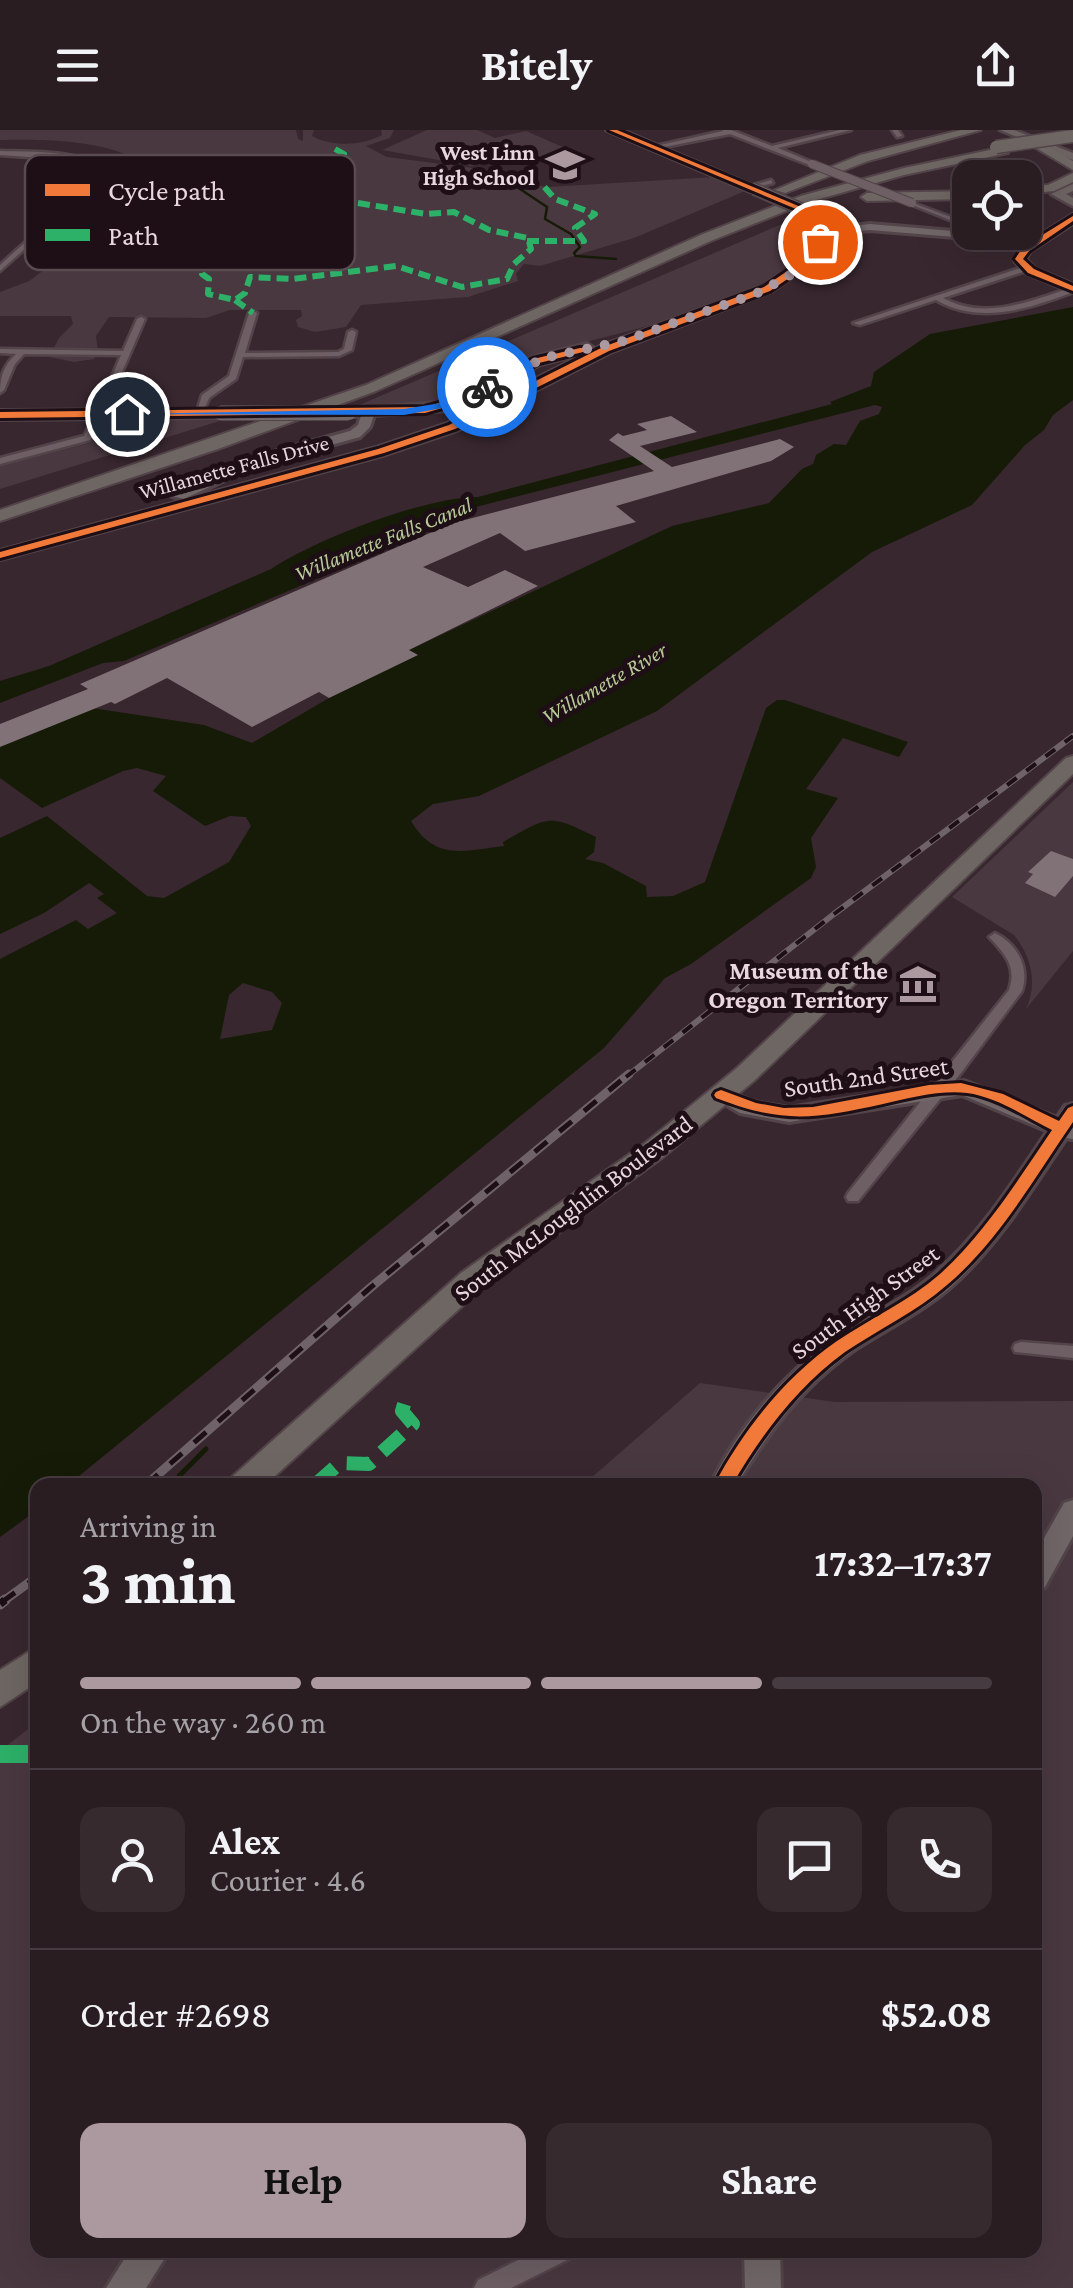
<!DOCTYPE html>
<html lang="en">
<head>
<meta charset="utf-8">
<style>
  :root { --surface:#2a1d22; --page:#362a2f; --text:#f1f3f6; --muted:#a5a2a5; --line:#463b40; --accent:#ac99a0 }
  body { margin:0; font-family:"Crimson Pro",serif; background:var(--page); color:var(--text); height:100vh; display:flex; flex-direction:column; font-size:38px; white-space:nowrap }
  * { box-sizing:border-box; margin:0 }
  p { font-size:32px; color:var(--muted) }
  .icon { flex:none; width:55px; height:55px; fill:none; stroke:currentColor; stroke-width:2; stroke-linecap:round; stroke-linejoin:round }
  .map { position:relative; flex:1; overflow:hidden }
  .drawer { position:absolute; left:30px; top:1348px; width:1012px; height:780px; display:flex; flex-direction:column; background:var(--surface); border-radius:20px; box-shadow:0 10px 40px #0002,0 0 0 2px var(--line) }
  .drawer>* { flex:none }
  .tools { position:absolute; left:952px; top:30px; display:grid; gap:20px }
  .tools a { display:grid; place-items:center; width:90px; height:90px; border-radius:20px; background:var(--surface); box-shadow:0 10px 40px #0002,0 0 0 2px var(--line); font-size:50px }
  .pin { position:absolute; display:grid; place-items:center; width:85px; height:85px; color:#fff; margin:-42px; border:5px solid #fff; border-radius:50%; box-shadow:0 2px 10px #0007 }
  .courier { position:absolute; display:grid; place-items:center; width:100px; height:100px; margin:-50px; border:8px solid #1a73e8; border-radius:50%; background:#fff; color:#222; box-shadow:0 2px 12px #0007 }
  .summary em { font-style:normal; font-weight:700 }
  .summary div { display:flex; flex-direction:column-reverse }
  .summary { display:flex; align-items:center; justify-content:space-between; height:170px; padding:0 50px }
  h1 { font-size:65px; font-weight:700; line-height:75px }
  .bar { display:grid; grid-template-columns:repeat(4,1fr); gap:15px 10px; align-content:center; height:120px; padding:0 50px }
  .bar i { height:12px; border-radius:8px; background:var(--line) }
  .bar .on { background:var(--accent) }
  .bar p { grid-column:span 4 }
  .line { display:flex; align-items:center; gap:25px; padding:0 50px; border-top:2px solid var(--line) }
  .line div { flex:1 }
  .round { display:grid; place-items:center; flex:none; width:105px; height:105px; border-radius:20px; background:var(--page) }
  .cta { display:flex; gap:20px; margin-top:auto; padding:20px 50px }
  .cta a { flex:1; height:115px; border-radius:20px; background:var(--accent); color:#111; font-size:40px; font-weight:700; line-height:115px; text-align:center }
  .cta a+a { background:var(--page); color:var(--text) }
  header { display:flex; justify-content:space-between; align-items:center; height:130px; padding:0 50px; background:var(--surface); font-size:45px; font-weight:700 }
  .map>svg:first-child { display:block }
</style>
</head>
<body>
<header><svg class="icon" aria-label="menu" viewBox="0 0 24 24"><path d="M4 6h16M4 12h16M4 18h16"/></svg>Bitely<svg class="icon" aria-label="share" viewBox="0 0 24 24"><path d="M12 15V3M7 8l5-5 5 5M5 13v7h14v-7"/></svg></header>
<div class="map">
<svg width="1073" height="2158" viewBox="0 0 1073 2158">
  <rect width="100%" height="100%" fill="#38272e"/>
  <g fill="#49383f">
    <path d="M0 0H296L298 9 303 11V0H314L312 6C332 17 362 16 382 5L381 0H394L390 8 366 16 387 27 511 43 508 47 516 52 548 57 715 47 745 61 634 108 540 136 524 134 516 144 518 151 468 167 361 175 346 197 315 202 298 197 296 190 302 186 301 180H230L206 188 109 187 96 206 98 222 94 229 74 232 49 227 59 208 73 194 71 186H0V162L29 151 56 131 82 102 151 41C122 9 43 9 0 10Z"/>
    <polygon points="427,0 477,0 495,8 526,1 572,21 541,28 507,12 514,17 512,22 472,36 382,20"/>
    <path d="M803 85 815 90 817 99C804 118 790 136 770 149 704 188 604 205 530 227 509 234 491 253 471 262 436 277 394 275 357 276Z"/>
    <path d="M141 289H226L0 359V336L90 313C105 300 125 301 141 289Z"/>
    <path d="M1073 652V821L1026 879C1038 854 1031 826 1014 805L952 767Z"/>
    <polygon points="700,1253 835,1272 1073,1271 1073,2158 0,2158 0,1621 37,1592 38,2120 1035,2120 1035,1355 583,1355"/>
  </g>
  <path fill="#161b08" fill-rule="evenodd" d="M1073 177V270L1053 285 1044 300 1025 315 972 375 872 422 657 581 479 666 433 674 411 691C435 731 463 721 504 716L503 712C549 686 548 683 596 707L594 722 585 729 603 733 646 756 647 767 673 766 705 752 766 578 777 570H785L908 612 899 627 843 608 806 659 838 668 811 708 816 737 811 748 691 834 665 848 604 918 68 1355H38L37 1380 0 1407V829L76 790 88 799 117 783 97 768 104 764 89 753 44 783 0 804V708L47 686 147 766 164 768 229 732 251 696 246 687 230 686 205 696 153 661 166 646 137 638 123 641 42 678 0 648V616L92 578 204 595 252 613 329 568 417 525 409 520 672 396 769 373 802 339 813 334 816 325 834 314 846 315 860 291 879 284 882 277 875 275 468 379 450 392 124 531 103 533 0 573V551L49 536 271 439C317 409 424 367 478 367L832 274 830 272 871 256 874 242 930 204ZM243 853 272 862 282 873 272 900 220 909 229 865Z"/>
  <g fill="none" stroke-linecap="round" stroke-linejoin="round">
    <g stroke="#161b08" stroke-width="2.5">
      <polyline points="126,26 209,29"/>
      <polyline points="485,44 511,53 547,77 545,89 571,104 580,117 574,123 576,126 616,129"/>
    </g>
    <polyline stroke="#161b08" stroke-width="5" points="191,1355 179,1346 206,1319"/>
  </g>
  <g fill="#807277">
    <polygon points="671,286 697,302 640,316 672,337 780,309 794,317 771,331 616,376 636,392 525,421 500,403 423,437 468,457 505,440 538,456 409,520 418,525 329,568 319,562 252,597 167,548 115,574 111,572 0,617 0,594 88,559 80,554 453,393 654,341 609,310 618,303 623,306 647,300 637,294"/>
    <polygon points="1051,721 1073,729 1073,746 1055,767 1025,753 1033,744 1028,742"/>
  </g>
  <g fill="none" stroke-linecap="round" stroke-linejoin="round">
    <g stroke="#53444a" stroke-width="5">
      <g id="street">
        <polygon points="722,0 731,0 772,16 840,0 851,0 778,18 814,33 812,36 730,4 654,19 651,17 723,1"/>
        <polygon points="892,0 898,0 902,6 897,7"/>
        <path d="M0 21C35 22 81 20 111 41L0 141V135L104 41 73 30 0 25Z"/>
        <polygon points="771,50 773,53 750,59 747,57"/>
        <polygon points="910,72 970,94 970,98 910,74"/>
        <path d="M1026 136 1029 140 943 168C985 191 1031 171 1073 157V162C1029 179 979 195 936 170L860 195 853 193Z"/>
        <polygon points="253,181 257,183 245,223 338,222 344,219 348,202 352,200 356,202 352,220 339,226 243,227 236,249 209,268 202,285 196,285 202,265 229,246 249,183"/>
        <path d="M141 187 145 189 113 263 106 261 121 225 24 224 15 234 4 260 0 263C0 246 4 235 16 224L0 223V219L123 221 137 189Z"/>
        <polygon points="99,281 103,284 90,310 0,334 0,328 84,306 95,284"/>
        <path d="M995 803C1017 814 1030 837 1022 861L961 943 858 1071H848L846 1067 848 1063 1009 860C1017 836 1005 824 989 807Z"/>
        <polygon points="1021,1212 1073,1216 1073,1228 1015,1222 1013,1218 1015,1214"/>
        <polygon points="538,2120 575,2120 571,2128 511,2158 474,2158 478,2150"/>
      </g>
    </g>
    <g stroke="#53444a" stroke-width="6">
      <g id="secondary">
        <polygon points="607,0 620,0 759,59 750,61"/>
        <polygon points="1073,85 1073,93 1030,121 1025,129 1035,139 1073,155 1073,162 1027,143 1015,131 1027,113 870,100 841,103 830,108 803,139 771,161 610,222 457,300 386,324 0,429 0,421 376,318 447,294 602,216 763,157 795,135 822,104 835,98 870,94 1036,108"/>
        <polygon points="587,214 593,218 591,221 540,234 474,270 448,280 374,285 370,297 360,307 252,337 184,369 172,366 242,331 350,301 358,295 361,286 344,286 344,280 441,273 532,228"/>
        <polygon points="225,280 226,283 220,287 0,289 0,281"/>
        <path d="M964 951 1057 988 1065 976 1073 974V1009L1066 1008C1032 1059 999 1113 954 1154 923 1182 885 1199 851 1222 802 1257 767 1303 737 1355H710C738 1299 780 1247 832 1211 866 1187 904 1171 935 1144 981 1104 1014 1051 1048 1001L962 965 789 992 740 983 710 965 714 960 721 958 753 972 789 978Z"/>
        <polygon points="1073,1370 1073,1406 1045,1457 1035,1461 1035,1424 1064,1373"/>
        <polygon points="130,2120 170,2120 146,2158 106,2158"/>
        <polygon points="744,2120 780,2120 781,2158 745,2158"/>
      </g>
    </g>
    <g stroke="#53444a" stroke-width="5">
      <g id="primary">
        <polygon points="1000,0 1014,0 1073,23 1073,30"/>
        <polygon points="1073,54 1073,61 1066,64 1073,68 1073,76 1051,64"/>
      </g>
    </g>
    <g stroke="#53444a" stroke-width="4">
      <g id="highway">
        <polygon points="961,0 981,0 868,31 785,63 775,60 860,25"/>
        <polygon points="1026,8 1034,8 1073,31 1073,40 1026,12"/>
        <polygon points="1004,17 1008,23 904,45 809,72 713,110 376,261 218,319 0,391 0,380 366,255 703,104 801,66 904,38"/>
        <polygon points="1073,43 1073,52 1054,61 1025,64 1025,56 1048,55"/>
        <polygon points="970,61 970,69 867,71 861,67 867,63"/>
        <polygon points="1073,626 1073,644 755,950 662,1028 481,1159 265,1355 228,1355 233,1346 461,1143 644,1014 737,938 1066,628"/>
        <polygon points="38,1516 38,1552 0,1577 0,1540"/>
      </g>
    </g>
    <use href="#street" fill="#6d5f64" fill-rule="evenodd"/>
    <use href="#secondary" fill="#716768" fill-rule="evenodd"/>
    <use href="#primary" fill="#6b6261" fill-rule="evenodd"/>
    <use href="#highway" fill="#6e6663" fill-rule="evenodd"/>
    <g stroke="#6f6369" stroke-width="6">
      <polyline id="rail-far2" points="626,947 834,784 1073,606"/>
    </g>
    <g stroke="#6f6369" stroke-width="9">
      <g id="rail-far1">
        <polyline points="146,1355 370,1158 629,944"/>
        <polyline points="2,1472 38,1446"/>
      </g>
    </g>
    <g stroke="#6f6369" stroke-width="11">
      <polyline id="rail" points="0,1474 5,1470"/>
    </g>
    <use href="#rail-far2" stroke="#1d0f15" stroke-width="4" stroke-dasharray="12" stroke-linecap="butt"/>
    <use href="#rail-far1" stroke="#1d0f15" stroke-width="5" stroke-dasharray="16" stroke-linecap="butt"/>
    <use href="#rail" stroke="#1d0f15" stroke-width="8" stroke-dasharray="21" stroke-linecap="butt"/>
    <g stroke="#53444a" stroke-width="10" stroke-linecap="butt">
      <polyline id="street-bridge" points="812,34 912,73"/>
    </g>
    <g stroke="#53444a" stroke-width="14" stroke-linecap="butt">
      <polyline id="secondary-bridge-far1" points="754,59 820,87"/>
    </g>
    <g stroke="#53444a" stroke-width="16" stroke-linecap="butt">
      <polyline id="secondary-bridge" points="220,283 349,283"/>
    </g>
    <g stroke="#53444a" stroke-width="15" stroke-linecap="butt">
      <polyline id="highway-bridge" points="996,17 1073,6"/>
    </g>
    <use href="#street-bridge" stroke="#6d5f64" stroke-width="8"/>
    <use href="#secondary-bridge-far1" stroke="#716768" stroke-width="11"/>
    <use href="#secondary-bridge" stroke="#716768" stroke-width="14"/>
    <use href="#highway-bridge" stroke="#6e6663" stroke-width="12"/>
    <g stroke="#2db169" stroke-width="6" stroke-dasharray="12 6" stroke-linecap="butt">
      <polyline points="335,19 344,24 333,32 341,54 332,58 328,66 341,74"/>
      <polyline points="173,31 187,35 184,43 188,50 160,76 184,89 212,91 213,98 206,101 213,107 208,112"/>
      <polygon points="358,73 426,84 454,82 489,100 528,108 531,119 514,134 507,149 462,157 396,136 293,149 250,147 245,163 235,170 208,164 209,149 202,144 200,131 205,128 203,122 187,118 312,95 341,74"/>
      <polyline points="527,111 584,111 575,98 595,84 555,69 541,53"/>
      <polyline points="205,128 254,123 309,128"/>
      <polyline points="235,170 253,183"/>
    </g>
    <polyline stroke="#2db169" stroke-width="14" stroke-dasharray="26 14" stroke-linecap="butt" points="315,1355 340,1333 369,1334 413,1294 402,1281 406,1268"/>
    <polyline stroke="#2db169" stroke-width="18" stroke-dasharray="35 18" stroke-linecap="butt" points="0,1624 38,1624"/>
    <g stroke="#1d0f15" stroke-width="6">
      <g id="cycleway">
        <polygon points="609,0 617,0 851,98 829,108 802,139 770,161 609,221 455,299 384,323 0,428 0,422 378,319 449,295 603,217 764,157 796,135 823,104 841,98"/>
        <polygon points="1073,86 1073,91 1029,121 1023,129 1034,139 1073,156 1073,161 1028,143 1015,129 1023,117"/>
        <polygon points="580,218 583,218 583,222 539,233 473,269 425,283 0,288 0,282 425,277 467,265 533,229"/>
        <path d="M961 953 1003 964 1059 991 1068 978 1073 976V992C1034 1048 1000 1110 947 1155 916 1182 879 1199 845 1222 797 1257 762 1304 732 1355H714C744 1299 785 1247 837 1211 871 1188 909 1171 940 1144 985 1103 1018 1050 1052 1000 1026 987 997 967 967 963 940 960 909 968 883 974 814 989 783 994 716 968L714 965 716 962 721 960 756 973 784 978 813 977 929 955Z"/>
      </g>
    </g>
    <use href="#cycleway" fill="#f17a3a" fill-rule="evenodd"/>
  </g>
  <polygon fill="#1a73e8" points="484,255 492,257 459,275 404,285 123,284 404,279 453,271"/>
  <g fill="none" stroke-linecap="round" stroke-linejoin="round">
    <polyline stroke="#ac99a0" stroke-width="10" stroke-dasharray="0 18" points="487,257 544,228 624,211 760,162 792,144 820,112"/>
  </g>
  <defs>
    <g id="school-bare" transform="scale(3)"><path d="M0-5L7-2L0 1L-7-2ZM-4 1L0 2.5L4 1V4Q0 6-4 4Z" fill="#ac99a0" stroke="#1d0f15" stroke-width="2.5" paint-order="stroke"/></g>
    <g id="museum-bare" transform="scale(3)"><path d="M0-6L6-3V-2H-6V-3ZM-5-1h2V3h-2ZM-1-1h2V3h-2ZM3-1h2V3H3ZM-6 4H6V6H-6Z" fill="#ac99a0" stroke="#1d0f15" stroke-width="2.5" paint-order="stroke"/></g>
  </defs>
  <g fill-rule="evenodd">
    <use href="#school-bare" x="565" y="35"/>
    <use href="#museum-bare" x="918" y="854"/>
  </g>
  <g text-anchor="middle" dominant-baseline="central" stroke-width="10" stroke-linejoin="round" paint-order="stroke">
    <g font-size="22" font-weight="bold" fill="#ead6dd" stroke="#1d0f15" text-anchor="end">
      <text x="535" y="22">West Linn<tspan x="535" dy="25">High School</tspan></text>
    </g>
    <g font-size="22" fill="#ead6dd" stroke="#1d0f15">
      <text transform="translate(234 337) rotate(-15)">Willamette Falls Drive</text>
    </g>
    <g font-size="22" font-style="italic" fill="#b7ca97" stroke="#1d0f15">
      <text transform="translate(383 409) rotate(-22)">Willamette Falls Canal</text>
      <text transform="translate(604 553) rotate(-30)">Willamette River</text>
    </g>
    <g font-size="25" font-weight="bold" fill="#ead6dd" stroke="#1d0f15" text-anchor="end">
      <text x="888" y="840">Museum of the<tspan x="888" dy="29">Oregon Territory</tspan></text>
    </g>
    <g font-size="25" fill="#ead6dd" stroke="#1d0f15">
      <text transform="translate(866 947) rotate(-8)">South 2nd Street</text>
      <text transform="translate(573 1078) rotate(-37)">South McLoughlin Boulevard</text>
      <text transform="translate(865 1172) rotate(-36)">South High Street</text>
    </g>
  </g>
  <rect x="25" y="25" width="330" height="115" rx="15" fill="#1d0f15" stroke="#5a4b51" stroke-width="2.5"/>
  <rect x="45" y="54" width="45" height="12" fill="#f17a3a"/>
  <rect x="45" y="99" width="45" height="12" fill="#2db169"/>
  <g font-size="28" fill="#ead6dd">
    <text x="108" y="70">Cycle path</text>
    <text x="108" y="115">Path</text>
  </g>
</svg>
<div class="tools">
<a><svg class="icon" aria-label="locate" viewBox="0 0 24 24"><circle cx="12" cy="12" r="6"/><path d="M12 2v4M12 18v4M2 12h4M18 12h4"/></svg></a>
</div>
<div class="pin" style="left:820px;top:112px;background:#ea580c"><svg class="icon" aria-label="bag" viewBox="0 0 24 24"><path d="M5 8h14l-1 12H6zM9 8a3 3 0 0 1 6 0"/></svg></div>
<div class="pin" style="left:127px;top:284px;background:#1f2937"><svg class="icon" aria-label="home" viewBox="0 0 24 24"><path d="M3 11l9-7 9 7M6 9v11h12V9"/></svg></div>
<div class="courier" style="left:487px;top:257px"><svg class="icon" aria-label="bike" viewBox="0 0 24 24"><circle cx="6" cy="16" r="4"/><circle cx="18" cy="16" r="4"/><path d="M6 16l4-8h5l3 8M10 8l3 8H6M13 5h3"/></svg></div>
<section class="drawer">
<div class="summary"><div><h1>3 min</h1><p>Arriving in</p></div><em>17:32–17:37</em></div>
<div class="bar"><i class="on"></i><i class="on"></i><i class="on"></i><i></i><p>On the way · 260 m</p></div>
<div class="line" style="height:180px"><a class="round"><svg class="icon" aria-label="person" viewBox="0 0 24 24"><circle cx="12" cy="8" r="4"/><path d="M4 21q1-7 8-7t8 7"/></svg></a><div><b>Alex</b><p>Courier · 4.6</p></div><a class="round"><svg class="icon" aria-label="chat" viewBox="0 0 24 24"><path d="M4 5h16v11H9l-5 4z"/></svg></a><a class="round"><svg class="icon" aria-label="phone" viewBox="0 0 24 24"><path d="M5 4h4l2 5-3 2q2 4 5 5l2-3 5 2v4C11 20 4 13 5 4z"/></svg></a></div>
<div class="line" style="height:130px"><div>Order #2698</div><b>$52.08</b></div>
<div class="cta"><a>Help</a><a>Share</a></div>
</section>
</div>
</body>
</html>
